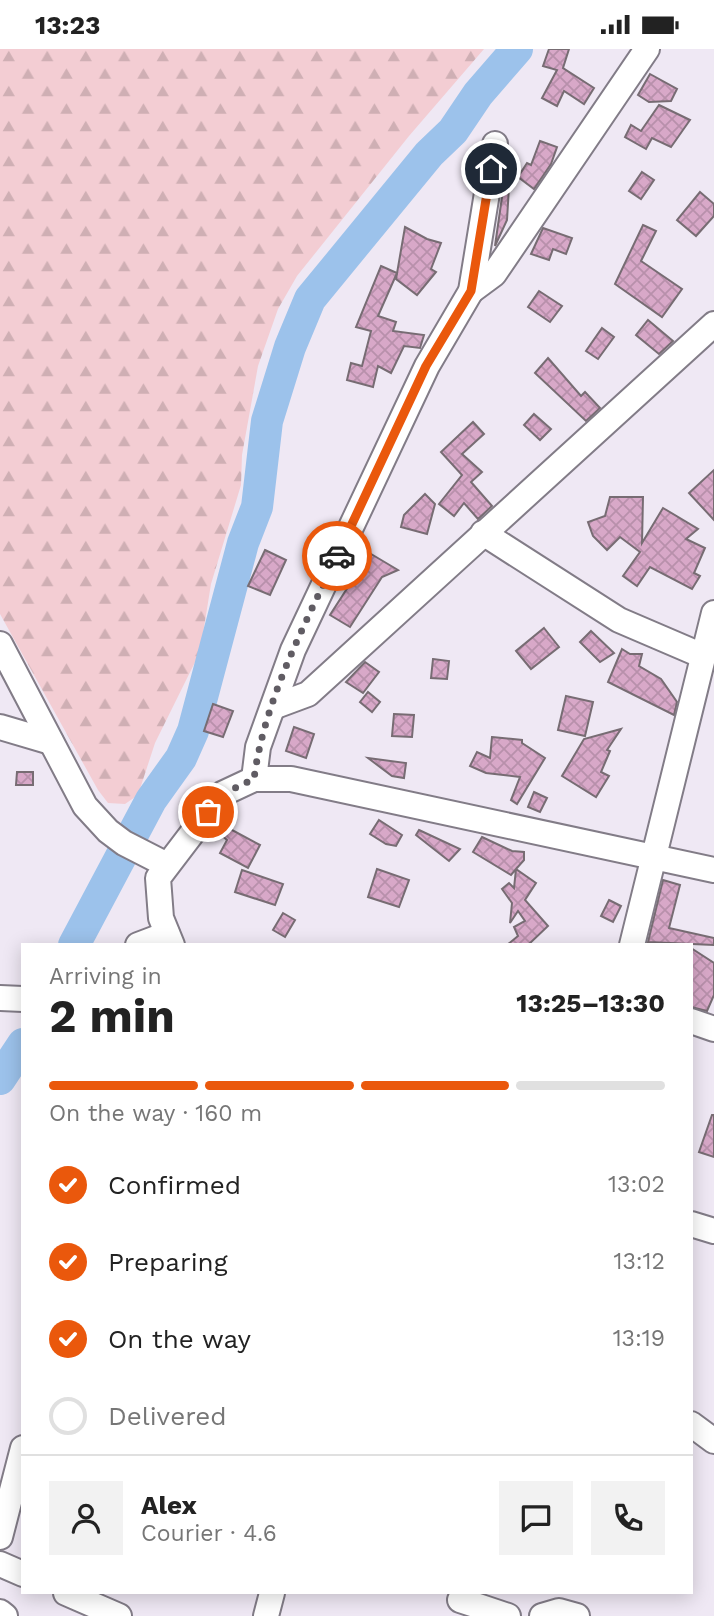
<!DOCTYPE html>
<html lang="en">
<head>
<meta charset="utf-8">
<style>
  :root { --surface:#fff; --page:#f2f2f2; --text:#222; --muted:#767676; --line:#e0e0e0; --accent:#ea580c }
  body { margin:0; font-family:"Work Sans",sans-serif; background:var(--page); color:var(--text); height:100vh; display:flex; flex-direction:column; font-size:26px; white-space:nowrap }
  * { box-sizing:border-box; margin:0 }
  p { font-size:23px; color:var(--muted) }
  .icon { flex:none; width:38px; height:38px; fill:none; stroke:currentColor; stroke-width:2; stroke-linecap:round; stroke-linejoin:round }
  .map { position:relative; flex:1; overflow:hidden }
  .side { position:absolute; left:21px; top:894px; width:672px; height:651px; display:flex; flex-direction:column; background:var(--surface); border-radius:0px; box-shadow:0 4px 18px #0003 }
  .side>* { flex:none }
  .pin { position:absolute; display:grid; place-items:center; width:60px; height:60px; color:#fff; margin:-30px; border:4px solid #fff; border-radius:50%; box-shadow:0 2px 7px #0007 }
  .courier { position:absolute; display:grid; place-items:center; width:70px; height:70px; margin:-35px; border:5px solid #ea580c; border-radius:50%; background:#fff; color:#222; box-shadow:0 2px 9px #0007 }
  .summary em { font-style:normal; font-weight:700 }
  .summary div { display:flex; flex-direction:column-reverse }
  .summary { display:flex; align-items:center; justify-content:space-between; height:119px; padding:0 28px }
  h1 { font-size:46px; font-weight:700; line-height:52px }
  .bar { display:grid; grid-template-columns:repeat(4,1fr); gap:10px 7px; align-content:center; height:84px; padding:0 28px }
  .bar i { height:9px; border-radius:5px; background:var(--line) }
  .bar .current { background:var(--accent) }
  .bar p { grid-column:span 4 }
  .line { display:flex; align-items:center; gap:18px; padding:0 28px; border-top:2px solid var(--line) }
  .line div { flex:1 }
  .round { display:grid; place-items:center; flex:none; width:74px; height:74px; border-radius:0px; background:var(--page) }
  ol { padding:0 28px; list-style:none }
  li { display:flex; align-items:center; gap:21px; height:77px }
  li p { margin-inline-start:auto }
  li .icon { padding:7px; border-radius:50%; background:var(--accent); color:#fff; stroke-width:4 }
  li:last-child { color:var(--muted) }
  li i { width:38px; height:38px; border:4px solid var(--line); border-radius:50% }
  .status { display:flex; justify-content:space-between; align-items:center; height:49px; padding:0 35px; background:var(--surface); direction:ltr }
  .status svg { height:19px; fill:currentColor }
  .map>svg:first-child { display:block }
</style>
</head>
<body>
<div class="status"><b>13:23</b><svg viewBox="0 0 49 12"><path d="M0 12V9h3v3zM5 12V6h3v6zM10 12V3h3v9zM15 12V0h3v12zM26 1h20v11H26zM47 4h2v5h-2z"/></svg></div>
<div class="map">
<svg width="714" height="1567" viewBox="0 0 714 1567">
  <defs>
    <pattern id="forest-firs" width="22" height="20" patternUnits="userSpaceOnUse" patternTransform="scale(1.75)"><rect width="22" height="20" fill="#f3cdd3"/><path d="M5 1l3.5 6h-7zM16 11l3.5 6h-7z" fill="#cfafb4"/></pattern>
    <pattern id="building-cross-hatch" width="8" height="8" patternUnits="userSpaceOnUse" patternTransform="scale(1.75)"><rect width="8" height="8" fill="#d8a8c8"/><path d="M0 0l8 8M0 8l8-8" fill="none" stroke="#b890ab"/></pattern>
  </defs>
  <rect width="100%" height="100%" fill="#efe8f4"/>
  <polygon fill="url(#forest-firs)" points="0,0 484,0 409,87 297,227 278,260 258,317 242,406 241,436 211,535 200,603 155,694 138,746 125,755 108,754 98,741 0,565"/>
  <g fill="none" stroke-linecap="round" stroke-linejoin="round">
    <g stroke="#9cc2eb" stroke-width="32">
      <polyline points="74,896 151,751 181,709 193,682 243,494 257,458 267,372 290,298 310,250 429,105 453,82 478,45 517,0"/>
      <polyline points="0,1030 23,995"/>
    </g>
  </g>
  <g fill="url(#building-cross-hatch)" stroke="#776c73" stroke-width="2">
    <polygon points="549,0 569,0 563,19 594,39 584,55 564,42 557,57 542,49 557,21 543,17"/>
    <polygon points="650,25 677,40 671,52 649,53 638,46"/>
    <polygon points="659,56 690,71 671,98 652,89 646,100 625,88 631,76 641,82"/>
    <polygon points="540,92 557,98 551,115 534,140 518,128 527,114 531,116"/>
    <polygon points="506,120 510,121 507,171 495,197"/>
    <polygon points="642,123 654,131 641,150 629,142"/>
    <polygon points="700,143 714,155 714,167 696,187 677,171"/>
    <polygon points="643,176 656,182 641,212 682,240 662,268 615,235"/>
    <polygon points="405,178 427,190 441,194 431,220 436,223 417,246 396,230"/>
    <polygon points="543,179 572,189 566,205 553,200 549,211 531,205"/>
    <polygon points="381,217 397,224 378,267 396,273 393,282 424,286 420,299 404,297 391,324 378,317 373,338 347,331 351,314 362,317 371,282 356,278"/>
    <polygon points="539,242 562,257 550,273 528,258"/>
    <polygon points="648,271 673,292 659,305 636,286"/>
    <polygon points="602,279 614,288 598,310 586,302"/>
    <polygon points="548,309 581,347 585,343 600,359 586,372 535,324"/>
    <polygon points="534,365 551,380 540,391 524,376"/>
    <polygon points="473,373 484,385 462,405 482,423 471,433 492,457 478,470 464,454 454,467 439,455 462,426 441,403"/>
    <polygon points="714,421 714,471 689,444"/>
    <polygon points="425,445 435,455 427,485 401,478 404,466"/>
    <polygon points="610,448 643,448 642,494 663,459 698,480 686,490 705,499 694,524 700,527 692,540 650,518 637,537 623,527 640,503 620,488 607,501 593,487 588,473 605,467"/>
    <polygon points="361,499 398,521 382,528 350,578 330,566 348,538 341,534"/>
    <polygon points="265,501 286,511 270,546 248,537"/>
    <polygon points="544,579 559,598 531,620 516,602"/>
    <polygon points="591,582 614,604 600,613 580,593"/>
    <polygon points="622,600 630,605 642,605 639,617 661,630 677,653 674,666 608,633"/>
    <polygon points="433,610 449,612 447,630 431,629"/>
    <polygon points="365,613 379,623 363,644 346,633"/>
    <polygon points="368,643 380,653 372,663 360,653"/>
    <polygon points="566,647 593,653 585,687 558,681"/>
    <polygon points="213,655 233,662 223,688 204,682"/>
    <polygon points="394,665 414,666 412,688 392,687"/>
    <polygon points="294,678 314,685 306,709 286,702"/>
    <polygon points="621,680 607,701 610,702 601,723 609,727 596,748 562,727 584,690"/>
    <polygon points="492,688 522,691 522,694 545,709 517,755 511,751 520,728 486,724 470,717 477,703 490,709"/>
    <polygon points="368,709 406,714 404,729 392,727"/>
    <polygon points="17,723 33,723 33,736 16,736"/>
    <polygon points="534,743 547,749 540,763 528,758"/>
    <polygon points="379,771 402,786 396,797 386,795 370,785"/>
    <polygon points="219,774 260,796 248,819 220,804 227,791 214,780"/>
    <polygon points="419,781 460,800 449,812 416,786"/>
    <polygon points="482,788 512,802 524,803 524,811 516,820 536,834 525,851 548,877 528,896 507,896 518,887 514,878 525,872 518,862 510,874 512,854 502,840 509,834 514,839 516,820 511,826 473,803"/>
    <polygon points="377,820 409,831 399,858 368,848"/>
    <polygon points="242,821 283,835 275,856 235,843"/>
    <polygon points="663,831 680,836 669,879 714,889 714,896 648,893"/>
    <polygon points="609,851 621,857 613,873 601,867"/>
    <polygon points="283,864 295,871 285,888 273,881"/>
    <polygon points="691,899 714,914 714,946 707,962 691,958"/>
    <polygon points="712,1066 714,1066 714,1108 699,1103"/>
  </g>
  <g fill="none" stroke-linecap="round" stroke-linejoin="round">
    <g stroke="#827c87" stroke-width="28">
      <g id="minor">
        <polyline points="471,242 494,225 647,0"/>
        <polyline points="483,484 619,571 703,607"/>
        <polyline points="0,595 85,757 108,782 124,794 167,816"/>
        <polyline points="273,658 308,645 714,275"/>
        <polyline points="0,678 51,693"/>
        <polyline points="254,730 258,698 293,601 427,317 471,242 495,95"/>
        <polyline points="138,896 167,885"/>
        <polyline points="172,896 161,869 158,829 222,745 254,730 291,730 714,821"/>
        <polyline points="632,896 714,564"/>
        <polyline points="0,949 23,950"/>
        <polyline points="691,972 714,980"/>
        <polyline points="691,1175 714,1182"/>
        <polyline points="691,1375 714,1392"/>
        <polyline points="0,1488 23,1399"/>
        <polyline points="0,1515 23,1525"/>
        <polyline points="66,1544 119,1567"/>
        <polyline points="460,1551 508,1567"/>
        <polyline points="0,1563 5,1567"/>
        <polyline points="266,1567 272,1544"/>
        <polyline points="542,1567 559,1562 577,1567"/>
      </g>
    </g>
    <use href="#minor" stroke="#fff" stroke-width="24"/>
  </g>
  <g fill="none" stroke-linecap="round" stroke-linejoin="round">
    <path stroke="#605c63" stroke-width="7" stroke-dasharray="0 12.6" d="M208 763 222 745 254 730C264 652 304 577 337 507"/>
    <polyline stroke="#ea580c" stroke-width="9" points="337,507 426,317 471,242 491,120"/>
  </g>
</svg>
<div class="pin" style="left:208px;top:763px;background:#ea580c"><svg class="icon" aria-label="bag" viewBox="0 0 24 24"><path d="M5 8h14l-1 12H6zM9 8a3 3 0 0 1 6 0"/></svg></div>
<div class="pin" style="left:491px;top:120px;background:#1f2937"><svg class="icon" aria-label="home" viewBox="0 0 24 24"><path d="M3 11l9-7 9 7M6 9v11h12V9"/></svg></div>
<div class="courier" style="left:337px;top:507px"><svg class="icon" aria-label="car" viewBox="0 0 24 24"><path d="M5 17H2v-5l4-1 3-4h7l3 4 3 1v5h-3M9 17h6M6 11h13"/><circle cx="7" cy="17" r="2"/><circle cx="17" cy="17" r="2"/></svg></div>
<section class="side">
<div class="summary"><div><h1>2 min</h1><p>Arriving in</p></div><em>13:25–13:30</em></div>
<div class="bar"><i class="current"></i><i class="current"></i><i class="current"></i><i></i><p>On the way · 160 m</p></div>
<ol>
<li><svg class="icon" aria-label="check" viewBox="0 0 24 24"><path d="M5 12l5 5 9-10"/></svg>Confirmed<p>13:02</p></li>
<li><svg class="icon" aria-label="check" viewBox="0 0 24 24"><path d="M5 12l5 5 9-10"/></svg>Preparing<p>13:12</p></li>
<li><svg class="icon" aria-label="check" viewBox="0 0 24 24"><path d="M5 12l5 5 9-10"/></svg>On the way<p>13:19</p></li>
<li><i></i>Delivered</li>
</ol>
<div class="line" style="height:126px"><a class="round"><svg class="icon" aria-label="person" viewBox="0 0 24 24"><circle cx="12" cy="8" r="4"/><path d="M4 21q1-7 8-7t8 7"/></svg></a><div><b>Alex</b><p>Courier · 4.6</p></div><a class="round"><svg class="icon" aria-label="chat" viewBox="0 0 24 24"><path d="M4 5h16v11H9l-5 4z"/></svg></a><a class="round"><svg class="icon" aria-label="phone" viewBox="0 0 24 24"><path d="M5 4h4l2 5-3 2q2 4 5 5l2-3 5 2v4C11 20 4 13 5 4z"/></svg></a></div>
</section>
</div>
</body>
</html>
